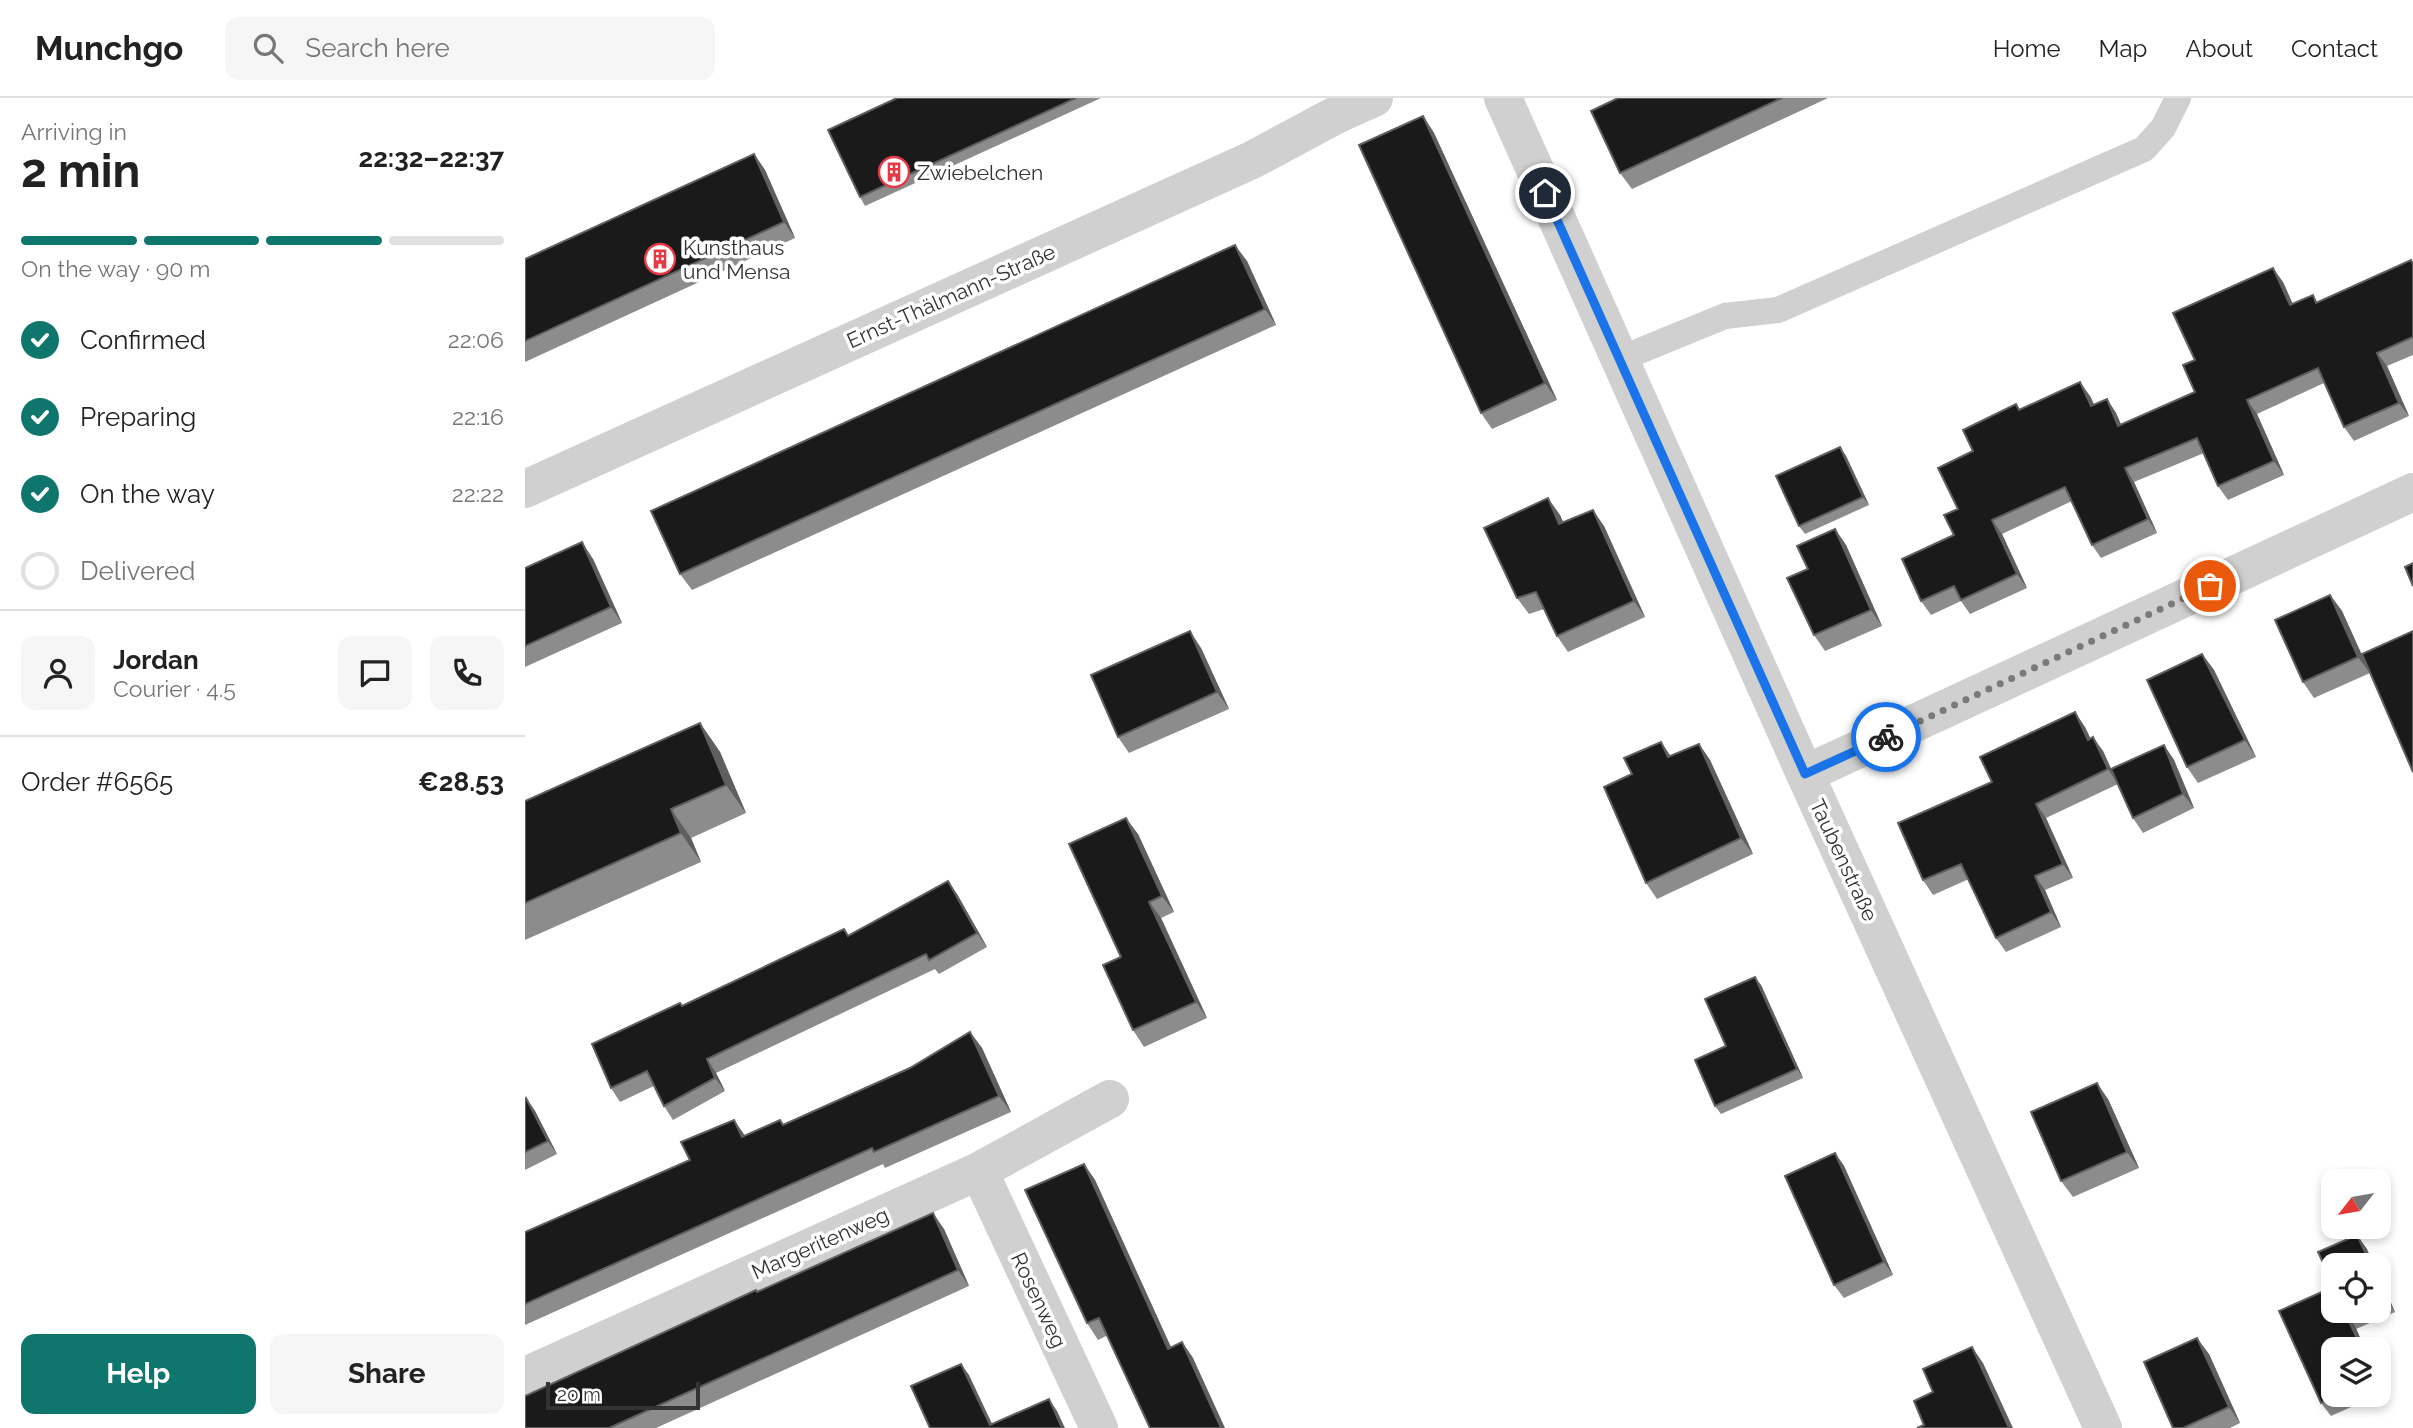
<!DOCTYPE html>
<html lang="en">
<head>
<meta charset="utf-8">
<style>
  :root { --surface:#fff; --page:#f6f6f6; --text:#222; --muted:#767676; --line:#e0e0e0; --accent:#0f766e }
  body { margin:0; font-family:Raleway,sans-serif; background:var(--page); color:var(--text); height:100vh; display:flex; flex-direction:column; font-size:26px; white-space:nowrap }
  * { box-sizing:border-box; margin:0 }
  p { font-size:23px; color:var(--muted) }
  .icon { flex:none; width:38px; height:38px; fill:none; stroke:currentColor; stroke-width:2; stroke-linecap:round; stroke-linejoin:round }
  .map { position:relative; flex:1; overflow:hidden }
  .panel { display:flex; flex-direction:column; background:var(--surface); width:525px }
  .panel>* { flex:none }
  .needle { width:46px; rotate:239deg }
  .fabs { position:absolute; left:1796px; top:1071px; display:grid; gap:14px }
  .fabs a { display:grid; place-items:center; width:70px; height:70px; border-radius:14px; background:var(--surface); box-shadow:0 4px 10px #0003; font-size:35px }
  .scale { position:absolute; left:21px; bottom:18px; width:154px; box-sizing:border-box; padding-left:7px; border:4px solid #333; border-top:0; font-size:19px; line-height:24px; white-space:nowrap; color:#333; -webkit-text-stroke:5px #fff; paint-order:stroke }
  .pin { position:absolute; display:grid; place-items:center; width:60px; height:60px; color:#fff; margin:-30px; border:4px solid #fff; border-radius:50%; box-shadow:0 2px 7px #0007 }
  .courier { position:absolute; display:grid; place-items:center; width:70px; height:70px; margin:-35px; border:5px solid #1a73e8; border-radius:50%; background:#fff; color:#222; box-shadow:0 2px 9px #0007 }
  .headline em { font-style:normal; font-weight:700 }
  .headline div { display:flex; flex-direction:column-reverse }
  .headline { display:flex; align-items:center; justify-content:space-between; height:119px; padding:0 21px }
  h1 { font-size:46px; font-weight:700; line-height:52px }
  .bar { display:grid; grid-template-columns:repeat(4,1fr); gap:10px 7px; align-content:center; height:84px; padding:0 21px }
  .bar i { height:9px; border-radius:5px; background:var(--line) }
  .bar .on { background:var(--accent) }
  .bar p { grid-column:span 4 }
  .line { display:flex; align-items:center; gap:18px; padding:0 21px; border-top:2px solid var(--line) }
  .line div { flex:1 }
  .round { display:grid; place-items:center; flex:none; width:74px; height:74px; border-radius:14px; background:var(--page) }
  ol { padding:0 21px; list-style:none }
  li { display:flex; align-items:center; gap:21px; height:77px }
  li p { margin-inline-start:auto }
  li .icon { padding:7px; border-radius:50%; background:var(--accent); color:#fff; stroke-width:4 }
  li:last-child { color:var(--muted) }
  li i { width:38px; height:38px; border:4px solid var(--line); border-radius:50% }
  .primary-button { display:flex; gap:14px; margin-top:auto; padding:14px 21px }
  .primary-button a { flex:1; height:80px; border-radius:14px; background:var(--accent); color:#fff; font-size:28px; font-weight:700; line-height:80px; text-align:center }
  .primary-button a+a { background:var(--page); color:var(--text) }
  header { display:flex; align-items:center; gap:42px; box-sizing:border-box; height:98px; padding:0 35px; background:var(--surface); border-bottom:2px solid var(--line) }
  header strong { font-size:33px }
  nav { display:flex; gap:38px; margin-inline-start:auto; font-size:24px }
  .search { width:490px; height:63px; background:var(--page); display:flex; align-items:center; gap:18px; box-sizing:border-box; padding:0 24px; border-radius:14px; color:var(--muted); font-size:26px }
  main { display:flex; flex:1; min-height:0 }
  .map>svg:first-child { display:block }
</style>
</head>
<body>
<header>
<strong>Munchgo</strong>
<div class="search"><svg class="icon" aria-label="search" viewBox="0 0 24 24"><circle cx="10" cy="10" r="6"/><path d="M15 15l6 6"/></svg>Search here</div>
<nav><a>Home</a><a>Map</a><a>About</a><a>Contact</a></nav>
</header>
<main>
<section class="panel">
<div class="headline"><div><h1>2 min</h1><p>Arriving in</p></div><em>22:32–22:37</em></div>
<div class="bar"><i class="on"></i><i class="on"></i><i class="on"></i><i></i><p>On the way · 90 m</p></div>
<ol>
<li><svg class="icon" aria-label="check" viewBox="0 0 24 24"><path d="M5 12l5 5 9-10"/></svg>Confirmed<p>22:06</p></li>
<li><svg class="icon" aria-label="check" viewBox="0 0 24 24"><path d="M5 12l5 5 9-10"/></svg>Preparing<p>22:16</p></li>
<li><svg class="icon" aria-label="check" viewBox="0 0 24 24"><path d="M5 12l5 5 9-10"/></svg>On the way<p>22:22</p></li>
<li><i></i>Delivered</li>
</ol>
<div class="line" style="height:126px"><a class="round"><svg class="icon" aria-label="person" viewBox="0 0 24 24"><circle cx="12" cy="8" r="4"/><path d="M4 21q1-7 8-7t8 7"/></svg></a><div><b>Jordan</b><p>Courier · 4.5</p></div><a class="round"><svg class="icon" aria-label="chat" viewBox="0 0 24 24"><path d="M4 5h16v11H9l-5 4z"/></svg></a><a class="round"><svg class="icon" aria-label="phone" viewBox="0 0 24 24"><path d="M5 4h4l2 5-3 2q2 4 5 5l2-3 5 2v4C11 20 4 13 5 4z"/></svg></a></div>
<div class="line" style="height:91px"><div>Order #6565</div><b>€28.53</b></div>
<div class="primary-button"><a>Help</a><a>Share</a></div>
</section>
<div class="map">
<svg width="1888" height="1330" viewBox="0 0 1888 1330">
  <rect width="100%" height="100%" fill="#fff"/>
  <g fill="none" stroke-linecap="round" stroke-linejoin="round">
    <polyline stroke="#d0d0d0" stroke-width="26" points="1095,261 1200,218 1253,212 1619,51 1638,30 1653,0"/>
    <g stroke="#d0d0d0" stroke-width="38">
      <polyline points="978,0 1280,676 1578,1330"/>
      <polyline points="0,391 727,62 811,17 849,0"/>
      <polyline points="1280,676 1888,394"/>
      <polyline points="454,1073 574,1330"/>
      <polyline points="0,1278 454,1073 585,1001"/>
    </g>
  </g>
  <g fill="#8c8c8c">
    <polygon points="372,0 576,0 340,108 335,99"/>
    <polygon points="1093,0 1303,0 1107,91 1095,75"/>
    <polygon points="898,18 909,35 1032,302 967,331 956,315"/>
    <polygon points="229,56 240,72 270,140 0,264 0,161"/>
    <polygon points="1886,162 1888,165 1888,257 1862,268 1884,318 1829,343 1819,329 1799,285 1732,316 1759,377 1703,402 1693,388 1679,355 1609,384 1632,435 1576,460 1567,447 1547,403 1477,436 1502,490 1445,516 1436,503 1406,517 1396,503 1429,437 1433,411 1448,353 1495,311 1565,298 1569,307 1582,301 1591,315 1596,327 1670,294 1670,262 1758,184 1768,206 1788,197 1793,205"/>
    <polygon points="722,163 751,227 167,492 155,476"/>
    <polygon points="1315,349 1321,358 1344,407 1280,436 1274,428"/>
    <polygon points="1035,417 1038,424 1079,428 1120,519 1043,554 1032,538 1019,511 1004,516 992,500"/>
    <polygon points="1310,431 1321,447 1357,528 1300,553 1289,537 1283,471"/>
    <polygon points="68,461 97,525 0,569 0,470"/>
    <polygon points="1805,497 1817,513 1845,575 1789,600 1778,584"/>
    <polygon points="676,550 704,611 604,655 593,639"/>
    <polygon points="1677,556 1689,572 1731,659 1673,685 1662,669"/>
    <polygon points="175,625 195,654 221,715 166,740 176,764 0,842 0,703"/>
    <polygon points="1560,629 1565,640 1578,653 1586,671 1639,647 1649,662 1669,710 1618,735 1608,720 1593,686 1521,720 1548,780 1520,792 1536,829 1481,854 1471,840 1444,781 1408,797 1398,782 1467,684"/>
    <polygon points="1136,644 1145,658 1174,646 1185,662 1228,756 1132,801 1121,785 1107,676"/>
    <polygon points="613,736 649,814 636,820 682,920 619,949 608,932 596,859"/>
    <polygon points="432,796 462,849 414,876 410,871 191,975 200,993 148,1022 139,1008 129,988 95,1004 86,990 157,908 324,837"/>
    <polygon points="1236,887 1278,980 1196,1016 1190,1008 1201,948"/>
    <polygon points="445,934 457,950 486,1014 360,1070 358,1066 0,1227 0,1134 165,1062 209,1022 220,1038 255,1022 259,1027 385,970"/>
    <polygon points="1,1000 10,1013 32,1056 0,1072 0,1001"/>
    <polygon points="1583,1001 1614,1070 1548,1099 1536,1083"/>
    <polygon points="1310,1055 1319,1068 1368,1177 1319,1200 1309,1187"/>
    <polygon points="559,1066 570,1082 646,1249 657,1244 668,1260 583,1237 573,1242 562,1225"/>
    <polygon points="419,1131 444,1188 131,1330 0,1330 233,1194"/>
    <polygon points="1853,1176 1870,1214 1831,1231 1830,1228 1840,1251 1808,1251 1808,1297 1853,1297 1853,1280 1860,1294 1806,1318 1796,1305 1808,1213 1853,1213"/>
    <polygon points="1684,1256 1715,1325 1705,1330 1648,1330"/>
  </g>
  <g fill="#5f5f5f">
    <polygon points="898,18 909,35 1032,302 1020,285"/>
    <polygon points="229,56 240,72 270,140 259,124"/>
    <polygon points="710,147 722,163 751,227 740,211"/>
    <polygon points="1748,170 1758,184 1774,221 1765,207"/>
    <polygon points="1852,255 1862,268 1884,318 1874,305"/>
    <polygon points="1555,284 1565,298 1576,321 1566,308"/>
    <polygon points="1582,301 1591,315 1603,342 1593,328"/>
    <polygon points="1722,302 1732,316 1759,377 1749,363"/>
    <polygon points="1315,349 1321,358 1344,407 1338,399"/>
    <polygon points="1600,370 1609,384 1632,435 1623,421"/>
    <polygon points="1023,400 1035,417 1046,442 1034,426"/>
    <polygon points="1068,412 1079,428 1120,519 1109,503"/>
    <polygon points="1467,422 1477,436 1502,490 1492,476"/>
    <polygon points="1310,431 1321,447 1357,528 1346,512"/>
    <polygon points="57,444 68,461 97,525 86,509"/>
    <polygon points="1805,497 1817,513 1845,575 1833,559"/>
    <polygon points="665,533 676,550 704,611 692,594"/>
    <polygon points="1677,556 1689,572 1731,659 1720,642"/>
    <polygon points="1550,614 1560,629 1573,656 1563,642"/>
    <polygon points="175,625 195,654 221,715 201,687"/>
    <polygon points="1568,639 1578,653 1593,686 1583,671"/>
    <polygon points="1136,644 1147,660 1143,659"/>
    <polygon points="1174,646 1185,662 1228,756 1216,740"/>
    <polygon points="1639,647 1649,662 1669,710 1658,696"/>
    <polygon points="1511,706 1521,720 1548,780 1538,766"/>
    <polygon points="146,711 166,740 176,764 156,735"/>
    <polygon points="601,720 613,736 649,814 637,798"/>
    <polygon points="1510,778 1520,792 1536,829 1526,814"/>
    <polygon points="423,783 432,796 462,849 452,835"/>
    <polygon points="624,804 636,820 682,920 671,904"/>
    <polygon points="1230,879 1236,887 1278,980 1272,971"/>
    <polygon points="445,934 457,950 486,1014 474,998"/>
    <polygon points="182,961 191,975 200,993 190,980"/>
    <polygon points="1572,985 1583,1001 1614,1070 1602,1054"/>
    <polygon points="1,1000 10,1013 32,1056 23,1043"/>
    <polygon points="209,1022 220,1038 217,1039"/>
    <polygon points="1310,1055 1319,1068 1368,1177 1359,1164"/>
    <polygon points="559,1066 570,1082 654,1267 643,1251"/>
    <polygon points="408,1115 419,1131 444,1188 433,1172"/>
    <polygon points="1832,1137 1842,1151 1849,1167 1846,1167"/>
    <polygon points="1853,1176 1870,1214 1861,1200 1853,1183"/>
    <polygon points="1819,1213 1830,1228 1840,1251 1837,1251"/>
    <polygon points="1672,1240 1684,1256 1715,1325 1704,1309"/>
    <polygon points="657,1244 668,1260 700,1330 696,1330"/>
    <polygon points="1447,1249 1458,1265 1488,1330 1484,1330"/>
    <polygon points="436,1266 444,1277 469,1330 467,1330"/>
    <polygon points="524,1301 532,1313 540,1330 537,1330"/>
  </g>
  <g fill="#1a1a1a" stroke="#5f5f5f" stroke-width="2">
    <polygon points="372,0 551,0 335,99 303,32"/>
    <polygon points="1093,0 1257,0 1095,75 1066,13"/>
    <polygon points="898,18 1020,285 956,315 834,47"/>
    <polygon points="229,56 259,124 0,243 0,161"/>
    <polygon points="710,147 740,211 155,476 126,413"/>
    <polygon points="1886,162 1888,166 1888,239 1852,255 1874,305 1819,329 1793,270 1722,302 1749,363 1693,388 1672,340 1600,370 1623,421 1567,447 1540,389 1467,422 1492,476 1436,502 1429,488 1396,503 1377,461 1429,437 1419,417 1433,411 1413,370 1448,353 1438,332 1491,306 1494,312 1555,284 1566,308 1582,301 1593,328 1670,294 1658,267 1670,262 1648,215 1748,170 1765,207 1788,197 1791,205"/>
    <polygon points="1315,349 1338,399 1274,428 1251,378"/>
    <polygon points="1023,400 1034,426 1068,412 1109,503 1032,538 1011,494 992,500 959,430"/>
    <polygon points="1310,431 1346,512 1289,537 1262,480 1283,471 1272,448"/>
    <polygon points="57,444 86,509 0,548 0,470"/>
    <polygon points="1888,465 1888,488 1880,469"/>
    <polygon points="1805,497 1833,559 1778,584 1750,522"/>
    <polygon points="665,533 692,594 593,639 566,577"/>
    <polygon points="1888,533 1888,674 1837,556"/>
    <polygon points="1677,556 1720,642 1662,669 1622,582"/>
    <polygon points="1550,614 1563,642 1568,639 1583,671 1511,706 1538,766 1510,778 1526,814 1471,840 1436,766 1398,782 1373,725 1467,684 1455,659"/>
    <polygon points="175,625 201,687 146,711 156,735 0,805 0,703"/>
    <polygon points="1136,644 1143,659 1174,646 1216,740 1121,785 1079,689 1107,676 1099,660"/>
    <polygon points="1639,647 1658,696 1608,720 1586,671"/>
    <polygon points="601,720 637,798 624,804 671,904 608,932 578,867 596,859 544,746"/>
    <polygon points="423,783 452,835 404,862 401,856 182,961 190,980 139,1008 122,973 86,990 67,946 155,905 157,908 319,831 323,838"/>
    <polygon points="1230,879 1272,971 1190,1008 1170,962 1201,948 1180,901"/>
    <polygon points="445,934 474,998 349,1054 347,1050 0,1206 0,1134 165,1062 156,1044 209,1022 217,1039 255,1022 258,1027 385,970"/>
    <polygon points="1572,985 1602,1054 1536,1083 1506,1014"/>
    <polygon points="1,1000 23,1043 0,1054 0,1001"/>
    <polygon points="1310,1055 1359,1164 1309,1187 1260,1078"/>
    <polygon points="559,1066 643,1251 657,1244 696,1330 625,1330 574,1220 562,1225 500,1092"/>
    <polygon points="408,1115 433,1172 84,1330 0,1330 0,1298 231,1192 232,1194"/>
    <polygon points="1832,1137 1846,1167 1808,1167 1808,1186 1793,1154"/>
    <polygon points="1853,1183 1861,1200 1853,1203"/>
    <polygon points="1808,1189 1808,1213 1819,1213 1837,1251 1808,1251 1808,1297 1814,1297 1796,1305 1754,1213"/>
    <polygon points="1820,1213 1832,1213 1822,1217"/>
    <polygon points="1672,1240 1704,1309 1658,1330 1648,1330 1619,1264"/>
    <polygon points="1447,1249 1484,1330 1392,1330 1399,1327 1389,1303 1408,1294 1398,1271"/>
    <polygon points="436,1266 465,1327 524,1301 537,1330 405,1330 386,1288"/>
  </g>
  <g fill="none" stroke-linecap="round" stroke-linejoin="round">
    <polyline stroke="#7a7a7a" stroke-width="7" stroke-dasharray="0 12.6" points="1361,639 1685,488"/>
    <polyline stroke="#1a73e8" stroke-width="9" points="1020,95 1280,676 1361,639"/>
  </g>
  <defs>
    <g id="building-ring" transform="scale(1.575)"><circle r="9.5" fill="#fff" stroke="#e63946" stroke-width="1.5"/><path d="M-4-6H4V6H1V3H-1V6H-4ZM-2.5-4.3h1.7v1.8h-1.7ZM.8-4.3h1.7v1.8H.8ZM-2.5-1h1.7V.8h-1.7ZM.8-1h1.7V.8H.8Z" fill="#e63946"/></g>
  </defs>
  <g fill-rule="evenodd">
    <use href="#building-ring" x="369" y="74"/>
    <use href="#building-ring" x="135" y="161"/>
  </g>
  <g text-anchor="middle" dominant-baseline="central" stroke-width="7" stroke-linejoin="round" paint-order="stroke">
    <g font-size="21" fill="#333" stroke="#fff" text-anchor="start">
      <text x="392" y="74">Zwiebelchen</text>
      <text x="158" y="149">Kunsthaus<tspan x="158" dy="24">und Mensa</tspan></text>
    </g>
    <g font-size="21" fill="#333" stroke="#fff">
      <text transform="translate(426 198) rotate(-24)">Ernst-Thälmann-Straße</text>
      <text transform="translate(1319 762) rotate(65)">Taubenstraße</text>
      <text transform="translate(295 1145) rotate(-24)">Margeritenweg</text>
      <text transform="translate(514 1202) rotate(65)">Rosenweg</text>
    </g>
  </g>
</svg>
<div class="fabs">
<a><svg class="needle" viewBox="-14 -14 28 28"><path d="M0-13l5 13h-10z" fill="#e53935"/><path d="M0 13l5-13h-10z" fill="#767676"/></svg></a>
<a><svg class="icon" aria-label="locate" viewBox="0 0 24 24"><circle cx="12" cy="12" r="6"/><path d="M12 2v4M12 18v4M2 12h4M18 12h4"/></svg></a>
<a><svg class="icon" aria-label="layers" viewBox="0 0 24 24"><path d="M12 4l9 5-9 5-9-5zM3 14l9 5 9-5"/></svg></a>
</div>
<div class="scale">20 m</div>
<div class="pin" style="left:1685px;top:488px;background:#ea580c"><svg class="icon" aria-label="bag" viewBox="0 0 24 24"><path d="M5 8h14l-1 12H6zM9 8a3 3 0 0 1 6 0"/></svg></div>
<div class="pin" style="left:1020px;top:95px;background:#1f2937"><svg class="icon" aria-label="home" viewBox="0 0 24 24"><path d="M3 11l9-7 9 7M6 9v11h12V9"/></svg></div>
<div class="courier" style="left:1361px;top:639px"><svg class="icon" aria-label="bike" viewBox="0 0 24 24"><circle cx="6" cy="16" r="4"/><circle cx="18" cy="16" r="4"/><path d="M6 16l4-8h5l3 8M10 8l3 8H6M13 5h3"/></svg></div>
</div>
</main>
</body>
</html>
